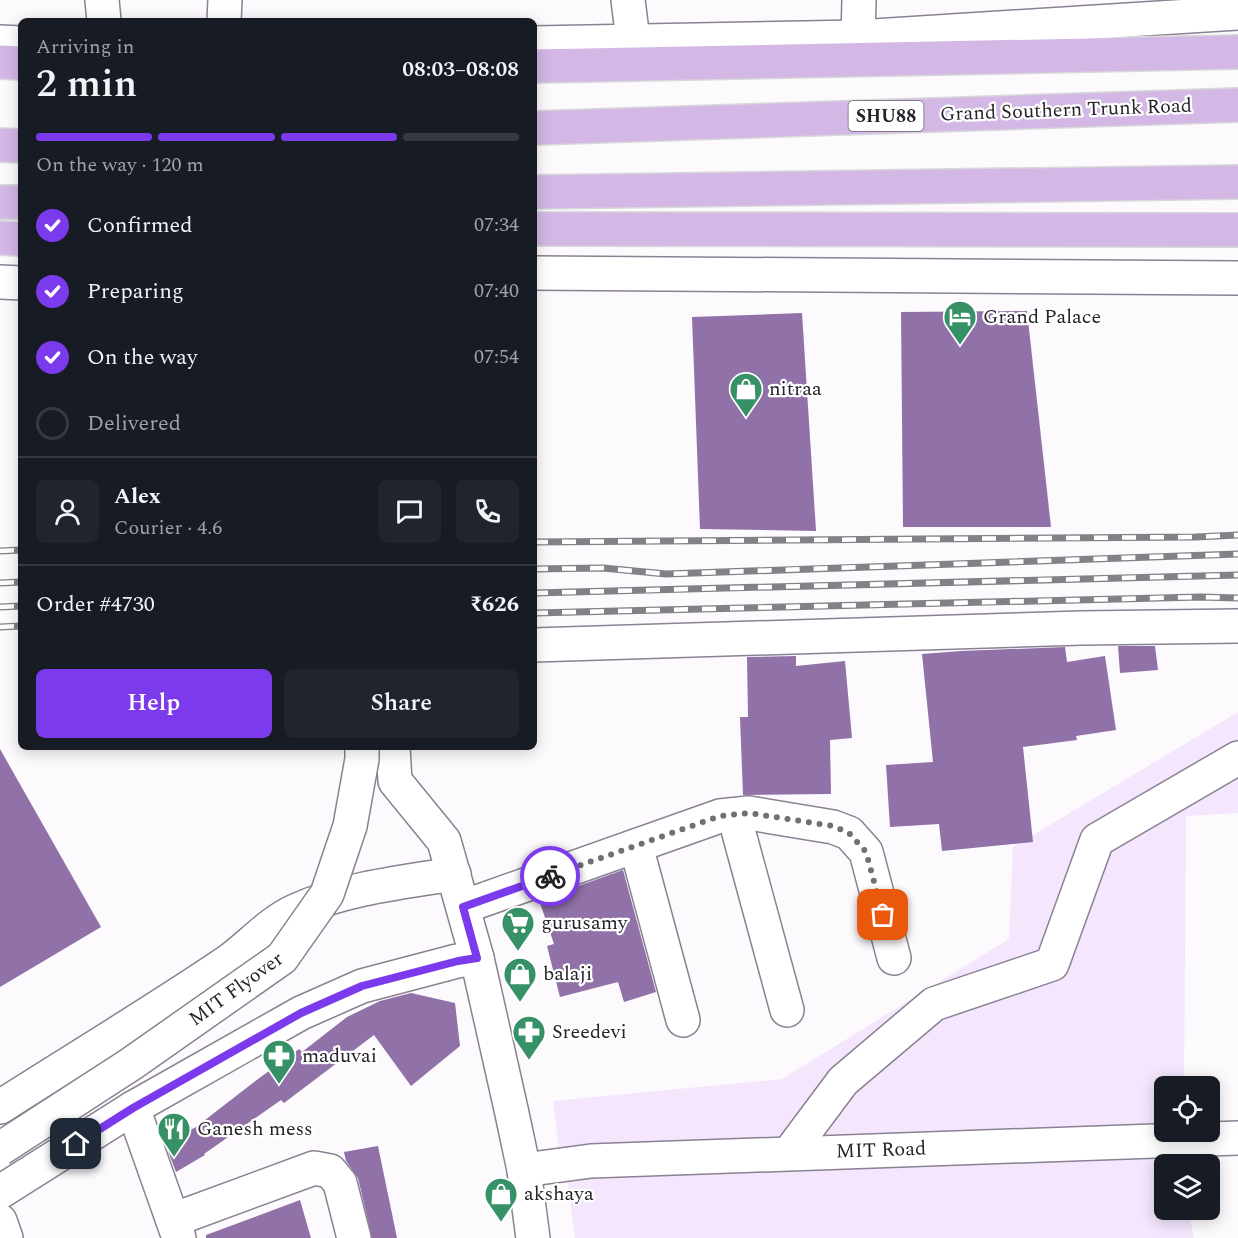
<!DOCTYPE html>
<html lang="en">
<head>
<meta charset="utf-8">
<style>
  :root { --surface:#171b24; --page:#20242c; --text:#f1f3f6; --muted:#9ea1a6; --line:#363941; --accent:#7c3aed }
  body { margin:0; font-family:Spectral,serif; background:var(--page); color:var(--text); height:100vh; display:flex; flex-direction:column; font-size:22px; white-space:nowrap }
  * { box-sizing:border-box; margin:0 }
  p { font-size:20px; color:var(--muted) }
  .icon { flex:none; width:33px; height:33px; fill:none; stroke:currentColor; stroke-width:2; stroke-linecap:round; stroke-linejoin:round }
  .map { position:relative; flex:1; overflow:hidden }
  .side { position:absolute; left:18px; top:18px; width:519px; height:732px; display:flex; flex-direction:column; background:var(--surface); border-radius:9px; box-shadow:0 3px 15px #0003 }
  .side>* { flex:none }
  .buttons { position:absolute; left:1154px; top:1076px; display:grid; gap:12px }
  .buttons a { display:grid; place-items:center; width:66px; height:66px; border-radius:9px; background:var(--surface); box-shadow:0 3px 15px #0003; font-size:30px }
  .pin { position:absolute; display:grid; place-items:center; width:51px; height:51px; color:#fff; margin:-26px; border-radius:12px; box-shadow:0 3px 9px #0006 }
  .courier { position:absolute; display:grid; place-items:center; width:60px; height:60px; margin:-30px; border:4px solid #7c3aed; border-radius:50%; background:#fff; color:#222; box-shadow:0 2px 8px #0007 }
  .headline em { font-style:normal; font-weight:600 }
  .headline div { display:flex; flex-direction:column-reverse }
  .headline { display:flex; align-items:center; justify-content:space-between; height:102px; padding:0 18px }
  h1 { font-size:39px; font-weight:600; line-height:45px }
  .bar { display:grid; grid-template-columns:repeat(4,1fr); gap:9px 6px; align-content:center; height:72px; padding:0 18px }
  .bar i { height:8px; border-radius:4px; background:var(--line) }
  .bar .active { background:var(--accent) }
  .bar p { grid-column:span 4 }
  .line { display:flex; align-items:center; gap:15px; padding:0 18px; border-top:2px solid var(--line) }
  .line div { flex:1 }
  .round { display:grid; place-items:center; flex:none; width:63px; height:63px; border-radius:9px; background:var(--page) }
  ol { padding:0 18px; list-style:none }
  li { display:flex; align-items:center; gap:18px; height:66px }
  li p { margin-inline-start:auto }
  li .icon { padding:6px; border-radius:50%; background:var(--accent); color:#fff; stroke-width:4 }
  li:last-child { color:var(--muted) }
  li i { width:33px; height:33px; border:3px solid var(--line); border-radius:50% }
  .button { display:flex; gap:12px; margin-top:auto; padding:12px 18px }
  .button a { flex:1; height:69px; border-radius:9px; background:var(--accent); color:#fff; font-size:24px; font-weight:600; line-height:69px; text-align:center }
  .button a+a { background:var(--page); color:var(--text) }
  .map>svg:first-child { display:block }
</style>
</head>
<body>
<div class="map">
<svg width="1238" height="1238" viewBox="0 0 1238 1238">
  <rect width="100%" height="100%" fill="#fcfafd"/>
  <g fill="#f3e6fd">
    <polygon points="1238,712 1238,747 1088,836 1046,954 930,999 784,1146 560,1158 553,1101 782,1079 1009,939 1013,847"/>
    <polygon points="1238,774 1238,813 1186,816 1184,1086 1164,1086 1164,1128 807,1138 939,1014 1056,978 1108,850"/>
    <polygon points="1178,1153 1180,1164 1164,1164 1164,1209 1188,1209 1194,1238 575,1238 567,1175"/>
  </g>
  <g fill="#9071a8">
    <polygon points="1027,311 1051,527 903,527 901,312"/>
    <polygon points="802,313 816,531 700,529 692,317"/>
    <polygon points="1118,646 1155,646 1158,670 1120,673"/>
    <polygon points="1065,647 1067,662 1105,656 1116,730 1076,736 1077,740 1023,747 1033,842 942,851 939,824 890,827 886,765 933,762 922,654 961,651"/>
    <polygon points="796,656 796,666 845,661 852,738 830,740 831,794 743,795 740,717 748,717 747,657"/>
    <polygon points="0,749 101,927 0,987"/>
    <polygon points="623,870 656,992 624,1002 618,982 560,997 547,946 554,944 539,900"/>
    <polygon points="411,993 455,1003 460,1046 411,1086 374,1035 284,1103 281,1100 204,1154 205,1155 176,1172 165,1143 196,1127 258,1079 299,1049 302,1052 347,1017 380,1001"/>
    <polygon points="378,1146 397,1238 372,1238 358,1178 346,1161 344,1152"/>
    <polygon points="300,1200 311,1238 206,1238 206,1235"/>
  </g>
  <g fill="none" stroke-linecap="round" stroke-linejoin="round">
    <g stroke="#8a8192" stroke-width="36">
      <g id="minor">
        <polyline points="102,0 104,21"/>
        <polyline points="628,0 633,40"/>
        <polyline points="224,21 225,0"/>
        <polyline points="858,37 859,0"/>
        <polyline points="0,42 21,43"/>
        <polyline points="534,43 858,37 1238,13"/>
        <polyline points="534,273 1238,278"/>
        <polyline points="0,282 21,283"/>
        <polyline points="534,645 1082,628 1238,626"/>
        <polyline points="393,747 395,781 444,841 477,958 511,1109 524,1170 533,1238"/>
        <polyline points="734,815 787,1010"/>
        <polyline points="636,846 683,1020"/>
        <polyline points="463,907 720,816 749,813 833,827 849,833 866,852 894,958"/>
        <path d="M0 1107C75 1059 152 1013 226 963 249 947 269 923 295 911 342 889 402 882 454 874"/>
        <polyline points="133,1108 179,1238"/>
        <polyline points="790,1152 843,1081 934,1004 1052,964 1097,840 1238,758"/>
        <polyline points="524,1170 591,1161 1238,1138"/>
        <polyline points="0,1192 133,1108 301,1013 362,986 457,961 477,958"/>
        <polyline points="173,1220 314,1168 330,1171 340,1183 354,1238"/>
        <polyline points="0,1221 6,1238"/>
      </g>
    </g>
    <g stroke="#d8d7d9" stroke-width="36">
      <g id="major">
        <polyline points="0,62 21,63"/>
        <polyline points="534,66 1238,52"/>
        <polyline points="534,128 1238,105"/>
        <polyline points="0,145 21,146"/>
        <polyline points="534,192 1238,182"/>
        <polyline points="0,202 21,202"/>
        <polyline points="534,229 1238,230"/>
        <polyline points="0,238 21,239"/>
      </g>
    </g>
    <use href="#minor" stroke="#fff" stroke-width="33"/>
    <use href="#major" stroke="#d3b8e6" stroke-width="33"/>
    <g stroke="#838086" stroke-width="7">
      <g id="rail">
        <polyline points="534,542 1196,537 1238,535"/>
        <polyline points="0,551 21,550"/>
        <polyline points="534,569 603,568 666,574 1238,554"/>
        <polyline points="0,583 21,582"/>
        <polyline points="534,593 1238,575"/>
        <polyline points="0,607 21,606"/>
        <polyline points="534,613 1200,597 1238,598"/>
        <polyline points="0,627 21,626"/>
      </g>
    </g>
    <use href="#rail" stroke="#fff" stroke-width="4.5" stroke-dasharray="14" stroke-linecap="butt"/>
    <g stroke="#8a8192" stroke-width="36" stroke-linecap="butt">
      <polyline id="minor-bridge" points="0,1149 131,1064 282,958 327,894 350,826 362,759 362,747"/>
    </g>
    <use href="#minor-bridge" stroke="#fff" stroke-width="33"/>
  </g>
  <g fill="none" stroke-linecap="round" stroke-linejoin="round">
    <polyline stroke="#726e74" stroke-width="6" stroke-dasharray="0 10.8" points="550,876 720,816 749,813 833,826 849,833 866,852 883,915"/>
    <polyline stroke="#7c3aed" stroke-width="8" points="76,1144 133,1108 301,1013 362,986 458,961 477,958 463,907 550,876"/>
  </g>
  <defs>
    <g id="hotel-pin" transform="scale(1.725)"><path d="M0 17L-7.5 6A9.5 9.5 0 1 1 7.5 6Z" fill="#369167" stroke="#fff"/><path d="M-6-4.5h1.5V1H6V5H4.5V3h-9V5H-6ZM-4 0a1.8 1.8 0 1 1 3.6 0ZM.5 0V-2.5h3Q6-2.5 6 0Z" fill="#fff"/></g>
    <g id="shop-pin" transform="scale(1.725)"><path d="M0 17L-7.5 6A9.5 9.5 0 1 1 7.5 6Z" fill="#369167" stroke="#fff"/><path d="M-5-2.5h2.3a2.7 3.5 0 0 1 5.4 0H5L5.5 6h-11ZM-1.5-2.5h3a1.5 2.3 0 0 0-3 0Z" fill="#fff"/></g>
    <g id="supermarket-pin" transform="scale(1.725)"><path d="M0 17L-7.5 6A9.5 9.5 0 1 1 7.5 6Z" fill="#369167" stroke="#fff"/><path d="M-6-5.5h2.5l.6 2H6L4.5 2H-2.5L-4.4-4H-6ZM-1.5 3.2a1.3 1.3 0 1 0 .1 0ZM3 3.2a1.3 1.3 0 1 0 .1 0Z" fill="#fff"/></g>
    <g id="pharmacy-pin" transform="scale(1.725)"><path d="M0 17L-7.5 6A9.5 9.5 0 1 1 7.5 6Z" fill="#369167" stroke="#fff"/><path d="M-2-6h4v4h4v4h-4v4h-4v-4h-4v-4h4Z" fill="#fff"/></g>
    <g id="restaurant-pin" transform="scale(1.725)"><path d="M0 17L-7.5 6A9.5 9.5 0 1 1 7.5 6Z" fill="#369167" stroke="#fff"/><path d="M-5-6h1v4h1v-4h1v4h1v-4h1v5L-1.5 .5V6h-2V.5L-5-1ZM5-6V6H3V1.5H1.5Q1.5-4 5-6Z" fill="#fff"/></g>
  </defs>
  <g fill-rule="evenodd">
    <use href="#hotel-pin" x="960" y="317"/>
    <use href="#shop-pin" x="746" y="389"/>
    <use href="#supermarket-pin" x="518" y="923"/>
    <use href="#shop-pin" x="520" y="974"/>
    <use href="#pharmacy-pin" x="529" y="1032"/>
    <use href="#pharmacy-pin" x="279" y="1056"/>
    <use href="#restaurant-pin" x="174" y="1129"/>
    <use href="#shop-pin" x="501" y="1194"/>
  </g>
  <g text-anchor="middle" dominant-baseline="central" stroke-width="4.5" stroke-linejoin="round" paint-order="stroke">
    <rect fill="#fff" stroke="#68656a" stroke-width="1.5" x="848.5" y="101" width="75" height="30" rx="4.5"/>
    <g font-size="18" font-weight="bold" fill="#27232a">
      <text x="886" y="116">SHU88</text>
    </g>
    <g font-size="20" fill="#27232a" stroke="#fff">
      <text transform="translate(1066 110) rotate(-2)">Grand Southern Trunk Road</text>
      <text transform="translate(236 989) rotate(-36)">MIT Flyover</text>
      <text transform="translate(881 1150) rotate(-2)">MIT Road</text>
    </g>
    <g font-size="20" fill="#27232a" stroke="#fff" text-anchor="start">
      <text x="983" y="317">Grand Palace</text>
      <text x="769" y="389">nitraa</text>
      <text x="541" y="923">gurusamy</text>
      <text x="543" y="974">balaji</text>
      <text x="552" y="1032">Sreedevi</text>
      <text x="302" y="1056">maduvai</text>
      <text x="197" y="1129">Ganesh mess</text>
      <text x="524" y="1194">akshaya</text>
    </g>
  </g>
</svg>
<div class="buttons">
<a><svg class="icon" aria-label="locate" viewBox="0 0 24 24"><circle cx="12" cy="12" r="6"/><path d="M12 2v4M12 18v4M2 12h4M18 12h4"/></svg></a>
<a><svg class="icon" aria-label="layers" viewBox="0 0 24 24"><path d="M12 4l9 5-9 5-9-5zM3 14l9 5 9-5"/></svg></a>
</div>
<div class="pin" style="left:883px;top:915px;background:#ea580c"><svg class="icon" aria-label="bag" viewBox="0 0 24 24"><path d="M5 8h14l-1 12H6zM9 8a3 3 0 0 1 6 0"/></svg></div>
<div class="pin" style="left:76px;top:1144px;background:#1f2937"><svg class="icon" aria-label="home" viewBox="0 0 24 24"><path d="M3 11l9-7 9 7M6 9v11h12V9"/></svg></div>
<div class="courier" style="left:550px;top:876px"><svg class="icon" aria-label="bike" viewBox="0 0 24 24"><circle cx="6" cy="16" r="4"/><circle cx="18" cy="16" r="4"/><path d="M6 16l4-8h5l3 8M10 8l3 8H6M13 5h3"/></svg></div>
<section class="side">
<div class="headline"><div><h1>2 min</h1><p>Arriving in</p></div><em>08:03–08:08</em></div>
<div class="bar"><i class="active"></i><i class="active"></i><i class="active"></i><i></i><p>On the way · 120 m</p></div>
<ol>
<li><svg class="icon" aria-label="check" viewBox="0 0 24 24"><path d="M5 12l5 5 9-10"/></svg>Confirmed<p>07:34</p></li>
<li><svg class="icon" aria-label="check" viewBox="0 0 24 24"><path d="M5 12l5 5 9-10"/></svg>Preparing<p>07:40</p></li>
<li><svg class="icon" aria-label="check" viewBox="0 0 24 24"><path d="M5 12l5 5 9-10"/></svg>On the way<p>07:54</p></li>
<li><i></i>Delivered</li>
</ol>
<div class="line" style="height:108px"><a class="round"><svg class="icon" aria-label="person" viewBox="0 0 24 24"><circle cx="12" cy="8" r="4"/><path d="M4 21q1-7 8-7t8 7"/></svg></a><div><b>Alex</b><p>Courier · 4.6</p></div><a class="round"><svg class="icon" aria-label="chat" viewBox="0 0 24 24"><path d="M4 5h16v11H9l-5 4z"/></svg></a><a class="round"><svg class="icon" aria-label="phone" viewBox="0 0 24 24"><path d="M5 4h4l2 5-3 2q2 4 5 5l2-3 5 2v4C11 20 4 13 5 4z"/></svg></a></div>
<div class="line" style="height:78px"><div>Order #4730</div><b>₹626</b></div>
<div class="button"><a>Help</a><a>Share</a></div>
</section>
</div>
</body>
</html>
